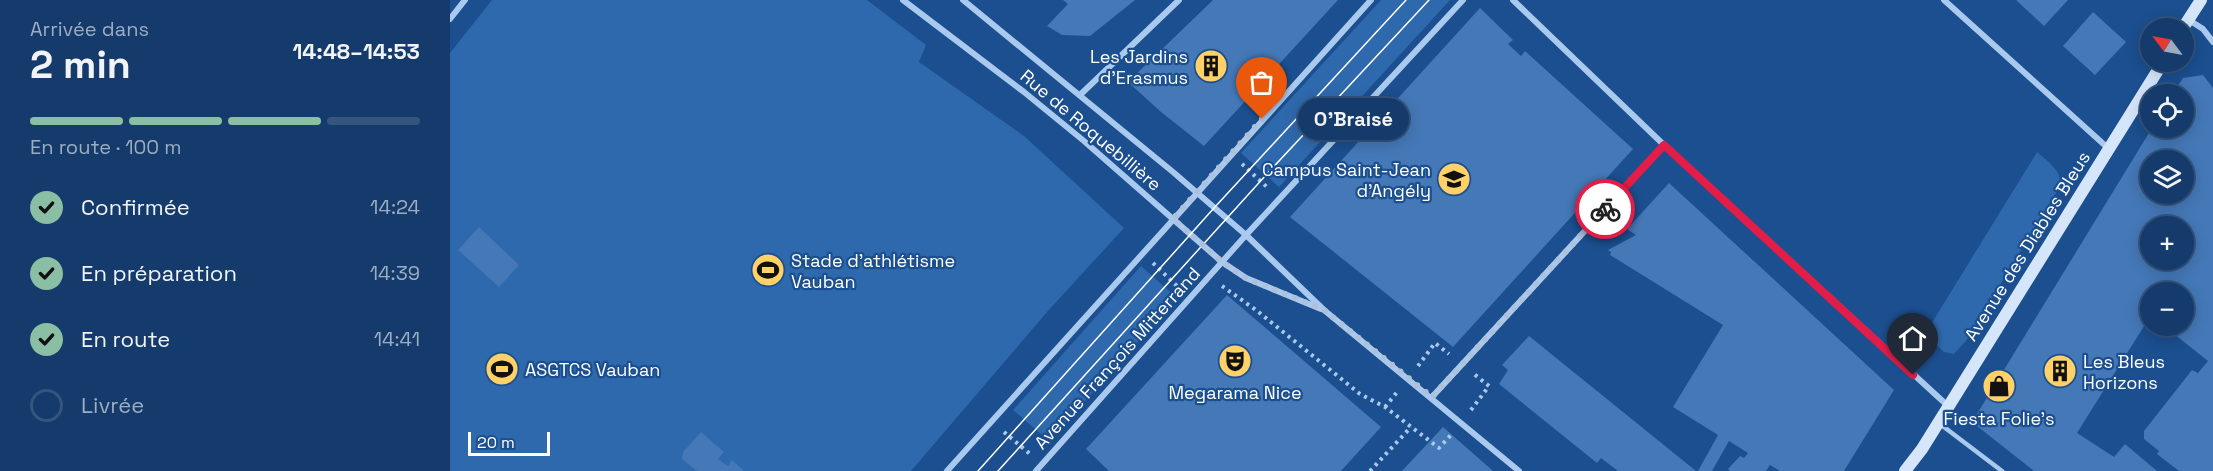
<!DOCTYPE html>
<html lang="fr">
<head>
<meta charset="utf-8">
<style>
  :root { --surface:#143b6b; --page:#214673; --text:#f1f3f6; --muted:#9dadc1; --line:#33557e; --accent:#8abfa5 }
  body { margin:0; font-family:"Space Grotesk",sans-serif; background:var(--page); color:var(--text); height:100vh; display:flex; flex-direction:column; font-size:22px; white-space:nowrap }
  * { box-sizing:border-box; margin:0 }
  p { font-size:20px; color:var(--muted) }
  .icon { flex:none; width:33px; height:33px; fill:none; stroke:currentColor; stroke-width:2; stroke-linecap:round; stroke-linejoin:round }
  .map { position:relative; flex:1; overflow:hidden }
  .drawer { display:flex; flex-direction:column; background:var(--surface); width:450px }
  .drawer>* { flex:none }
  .needle { width:39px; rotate:302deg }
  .tools { position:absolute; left:1690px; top:18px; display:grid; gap:12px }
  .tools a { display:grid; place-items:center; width:54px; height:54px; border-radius:50%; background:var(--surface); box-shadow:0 3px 15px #0003,0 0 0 2px var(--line); font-size:30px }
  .scale { position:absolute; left:18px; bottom:15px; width:82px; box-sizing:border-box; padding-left:6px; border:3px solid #fff; border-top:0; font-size:16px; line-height:21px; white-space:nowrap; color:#fff; -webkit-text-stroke:4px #1b4f8f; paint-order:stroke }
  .pin { position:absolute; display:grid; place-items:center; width:51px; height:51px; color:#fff; margin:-62px -26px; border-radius:50% 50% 50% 0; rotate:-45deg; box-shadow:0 0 6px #0007 }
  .pin .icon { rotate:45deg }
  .courier { position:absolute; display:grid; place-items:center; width:60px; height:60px; margin:-30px; border:4px solid #e11d48; border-radius:50%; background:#fff; color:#222; box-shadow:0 2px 8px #0007 }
  .bubble { position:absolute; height:42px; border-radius:21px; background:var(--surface); box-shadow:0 3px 15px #0003,0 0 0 2px var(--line); font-size:20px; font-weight:700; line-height:42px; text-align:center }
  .head em { font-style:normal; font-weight:700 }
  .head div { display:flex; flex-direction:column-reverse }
  .head { display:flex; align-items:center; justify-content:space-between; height:102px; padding:0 30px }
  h1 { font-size:39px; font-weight:700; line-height:45px }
  .bar { display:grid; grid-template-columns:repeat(4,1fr); gap:9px 6px; align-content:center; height:72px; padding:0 30px }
  .bar i { height:8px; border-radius:4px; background:var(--line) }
  .bar .active { background:var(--accent) }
  .bar p { grid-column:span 4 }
  ol { padding:0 30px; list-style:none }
  li { display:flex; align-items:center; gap:18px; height:66px }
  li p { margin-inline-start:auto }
  li .icon { padding:6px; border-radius:50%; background:var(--accent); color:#111; stroke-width:4 }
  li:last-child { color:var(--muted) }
  li i { width:33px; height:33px; border:3px solid var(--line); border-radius:50% }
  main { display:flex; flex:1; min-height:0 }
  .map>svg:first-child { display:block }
</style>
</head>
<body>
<main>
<section class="drawer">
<div class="head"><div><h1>2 min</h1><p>Arrivée dans</p></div><em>14:48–14:53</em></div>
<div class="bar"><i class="active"></i><i class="active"></i><i class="active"></i><i></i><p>En route · 100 m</p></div>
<ol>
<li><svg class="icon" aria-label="check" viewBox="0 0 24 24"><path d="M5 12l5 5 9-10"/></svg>Confirmée<p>14:24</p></li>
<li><svg class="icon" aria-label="check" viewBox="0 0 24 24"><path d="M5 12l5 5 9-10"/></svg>En préparation<p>14:39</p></li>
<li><svg class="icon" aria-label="check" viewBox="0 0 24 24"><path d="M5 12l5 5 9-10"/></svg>En route<p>14:41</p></li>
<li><i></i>Livrée</li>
</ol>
</section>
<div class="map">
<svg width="1763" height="471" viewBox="0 0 1763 471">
  <rect width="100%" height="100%" fill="#1b4f8f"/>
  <g fill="#2e69ad">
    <polygon points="42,0 417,0 476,45 469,62 574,136 674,228 597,312 461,471 0,471 0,53"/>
    <polygon points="931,0 1000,0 829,187 791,153"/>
    <path d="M1587 152C1597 161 1613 171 1610 186L1516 341 1504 354 1494 352 1475 334Z"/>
    <polygon points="691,266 727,298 599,441 563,410"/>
  </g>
  <g fill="#4478b7" fill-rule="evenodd">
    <polygon points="613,0 685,0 640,36 612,35 597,26 618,4"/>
    <polygon points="763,0 888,0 754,146 711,112 678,82"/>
    <polygon points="1566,0 1618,0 1594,26"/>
    <polygon points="1030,8 1063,40 1058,44 1071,56 1075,51 1183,149 1003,347 840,217"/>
    <polygon points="1643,12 1676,42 1645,75 1613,46"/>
    <path d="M1753 75 1763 88V471H1729L1707 454 1709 451 1694 439V431L1742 370 1748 373 1758 361 1714 326H1734V292H1701V315L1627 433 1664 457 1675 444 1707 471H1584L1522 422 1702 128H1734V94H1723L1733 78ZM1701 160H1734V194H1701ZM1701 226H1734V260H1701Z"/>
    <polygon points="1219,183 1444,390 1394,471 1330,471 1320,465 1316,471 1280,471 1278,469 1290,456 1294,458 1298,453 1279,441 1262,471 1248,471 1268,435 1223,407 1273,325 1160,255 1161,252 1158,250 1186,235 1177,229"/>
    <polygon points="29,227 69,265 49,287 8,250"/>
    <polygon points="777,295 931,427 891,471 659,471 636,449"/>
    <polygon points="1079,336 1246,471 1168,471 1151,458 1147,463 1049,384 1058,370 1052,365"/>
    <polygon points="993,427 1043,471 952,471"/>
    <polygon points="251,432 274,452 268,459 278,466 282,460 294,471 247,471 232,459 233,452"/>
  </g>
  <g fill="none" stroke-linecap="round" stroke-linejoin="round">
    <g stroke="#a9c9ee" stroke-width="4" stroke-dasharray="3 4.5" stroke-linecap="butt">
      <polyline points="792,164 818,188"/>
      <polyline points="703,263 728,287"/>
      <polyline points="772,286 806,310 910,394 935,407 989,448 1001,435"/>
      <polyline points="968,366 985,343 999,354"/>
      <polyline points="935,407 948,391"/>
      <polyline points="1021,410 1039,386 1024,374"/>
      <polyline points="554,432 580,454"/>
      <polyline points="920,471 961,427"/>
    </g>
    <polyline stroke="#a9c9ee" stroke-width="4.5" points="1490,424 1552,471"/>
    <g stroke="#a9c9ee" stroke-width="6">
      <polyline points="453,0 574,92 634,141 772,262 796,278 871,309"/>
      <polyline points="513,0 723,172 796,235 874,310 1069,471"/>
      <polyline points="1063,0 1214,145 1498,406"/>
      <polyline points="1494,0 1659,149"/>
      <polyline points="0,19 15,0"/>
      <polyline points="1739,20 1753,29 1763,42"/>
      <polyline points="630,95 729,0"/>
      <polyline points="982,397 1214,145"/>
      <polyline points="497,471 921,0"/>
      <polyline points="586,471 796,235 1013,0"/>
    </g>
    <g stroke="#d6e6fa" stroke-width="12">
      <polyline points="1733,28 1751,0"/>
      <polyline points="1455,471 1472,449 1713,62"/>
    </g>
    <g stroke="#fff" stroke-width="1.5">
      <polyline points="528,471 764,208 956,0"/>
      <polyline points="548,471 816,175 979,0"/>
    </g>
  </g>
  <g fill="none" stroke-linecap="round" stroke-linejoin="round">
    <polyline stroke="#afc1d8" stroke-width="6" stroke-dasharray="0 10.8" points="812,119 723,219 772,262 796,278 874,310 982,397 1155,209"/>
    <polyline stroke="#e11d48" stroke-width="8" points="1155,209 1214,145 1463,375"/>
  </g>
  <defs>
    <g id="building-disc" transform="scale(1.725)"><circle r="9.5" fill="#ffd166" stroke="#1b4f8f"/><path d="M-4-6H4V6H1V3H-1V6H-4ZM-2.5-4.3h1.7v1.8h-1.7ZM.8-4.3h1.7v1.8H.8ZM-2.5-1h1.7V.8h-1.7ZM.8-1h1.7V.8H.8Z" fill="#111"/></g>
    <g id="university-disc" transform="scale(1.725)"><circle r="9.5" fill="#ffd166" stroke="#1b4f8f"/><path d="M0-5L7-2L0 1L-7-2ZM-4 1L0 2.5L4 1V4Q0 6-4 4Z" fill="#111"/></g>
    <g id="stadium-disc" transform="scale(1.725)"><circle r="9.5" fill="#ffd166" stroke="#1b4f8f"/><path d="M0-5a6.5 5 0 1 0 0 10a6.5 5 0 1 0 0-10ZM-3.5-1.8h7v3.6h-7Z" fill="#111"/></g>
    <g id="theatre-disc" transform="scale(1.725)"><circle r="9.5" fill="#ffd166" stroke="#1b4f8f"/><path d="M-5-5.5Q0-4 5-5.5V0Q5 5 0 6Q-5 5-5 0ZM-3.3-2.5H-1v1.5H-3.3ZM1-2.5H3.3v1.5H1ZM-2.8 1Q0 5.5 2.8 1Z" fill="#111"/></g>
    <g id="shop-disc" transform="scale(1.725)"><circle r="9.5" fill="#ffd166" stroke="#1b4f8f"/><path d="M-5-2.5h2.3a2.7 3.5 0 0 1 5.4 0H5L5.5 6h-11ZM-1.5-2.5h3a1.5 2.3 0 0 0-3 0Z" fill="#111"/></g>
  </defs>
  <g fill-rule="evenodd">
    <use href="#building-disc" x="761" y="66"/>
    <use href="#university-disc" x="1004" y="179"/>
    <use href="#stadium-disc" x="318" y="270"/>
    <use href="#theatre-disc" x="785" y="361"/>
    <use href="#stadium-disc" x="52" y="369"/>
    <use href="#building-disc" x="1610" y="371"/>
    <use href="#shop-disc" x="1549" y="386"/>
  </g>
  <g text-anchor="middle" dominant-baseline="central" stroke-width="4.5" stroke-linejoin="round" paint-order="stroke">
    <g font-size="18" fill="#fff" stroke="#1b4f8f" text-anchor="start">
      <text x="738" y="56" text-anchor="end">Les Jardins<tspan x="738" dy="21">d'Erasmus</tspan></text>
      <text x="981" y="169" text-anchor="end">Campus Saint-Jean<tspan x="981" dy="21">d'Angély</tspan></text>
      <text x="341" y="260">Stade d'athlétisme<tspan x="341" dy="21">Vauban</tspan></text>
      <text x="1633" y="361">Les Bleus<tspan x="1633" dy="21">Horizons</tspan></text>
      <text x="75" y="369">ASGTCS Vauban</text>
      <text x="785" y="392" text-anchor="middle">Megarama Nice</text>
      <text x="1549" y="418" text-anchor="middle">Fiesta Folie's</text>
    </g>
    <g font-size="18" fill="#fff" stroke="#1b4f8f">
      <text transform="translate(641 130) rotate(40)">Rue de Roquebillière</text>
      <text transform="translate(1577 246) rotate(-58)">Avenue des Diables Bleus</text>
      <text transform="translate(667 358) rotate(-48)">Avenue François Mitterrand</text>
    </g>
  </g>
</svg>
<div class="tools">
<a><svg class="needle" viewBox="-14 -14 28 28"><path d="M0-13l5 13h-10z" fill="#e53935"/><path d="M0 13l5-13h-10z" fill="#9dadc1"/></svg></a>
<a><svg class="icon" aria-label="locate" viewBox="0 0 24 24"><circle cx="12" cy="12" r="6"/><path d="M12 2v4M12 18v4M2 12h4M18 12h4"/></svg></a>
<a><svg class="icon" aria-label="layers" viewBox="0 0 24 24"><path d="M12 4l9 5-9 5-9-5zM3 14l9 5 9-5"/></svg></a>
<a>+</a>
<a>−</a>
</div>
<div class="scale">20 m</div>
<div class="pin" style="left:812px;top:119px;background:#ea580c"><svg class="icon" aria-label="bag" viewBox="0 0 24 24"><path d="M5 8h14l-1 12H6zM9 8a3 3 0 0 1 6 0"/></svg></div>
<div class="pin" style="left:1463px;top:375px;background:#1f2937"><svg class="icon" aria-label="home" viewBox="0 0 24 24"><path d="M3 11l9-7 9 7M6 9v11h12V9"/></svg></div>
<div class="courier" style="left:1155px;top:209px"><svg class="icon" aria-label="bike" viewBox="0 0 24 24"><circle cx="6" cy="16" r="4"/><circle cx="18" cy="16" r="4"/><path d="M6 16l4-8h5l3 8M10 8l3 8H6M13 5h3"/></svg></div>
<div class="bubble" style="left:848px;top:98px;width:111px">O'Braisé</div>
</div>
</main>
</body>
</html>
